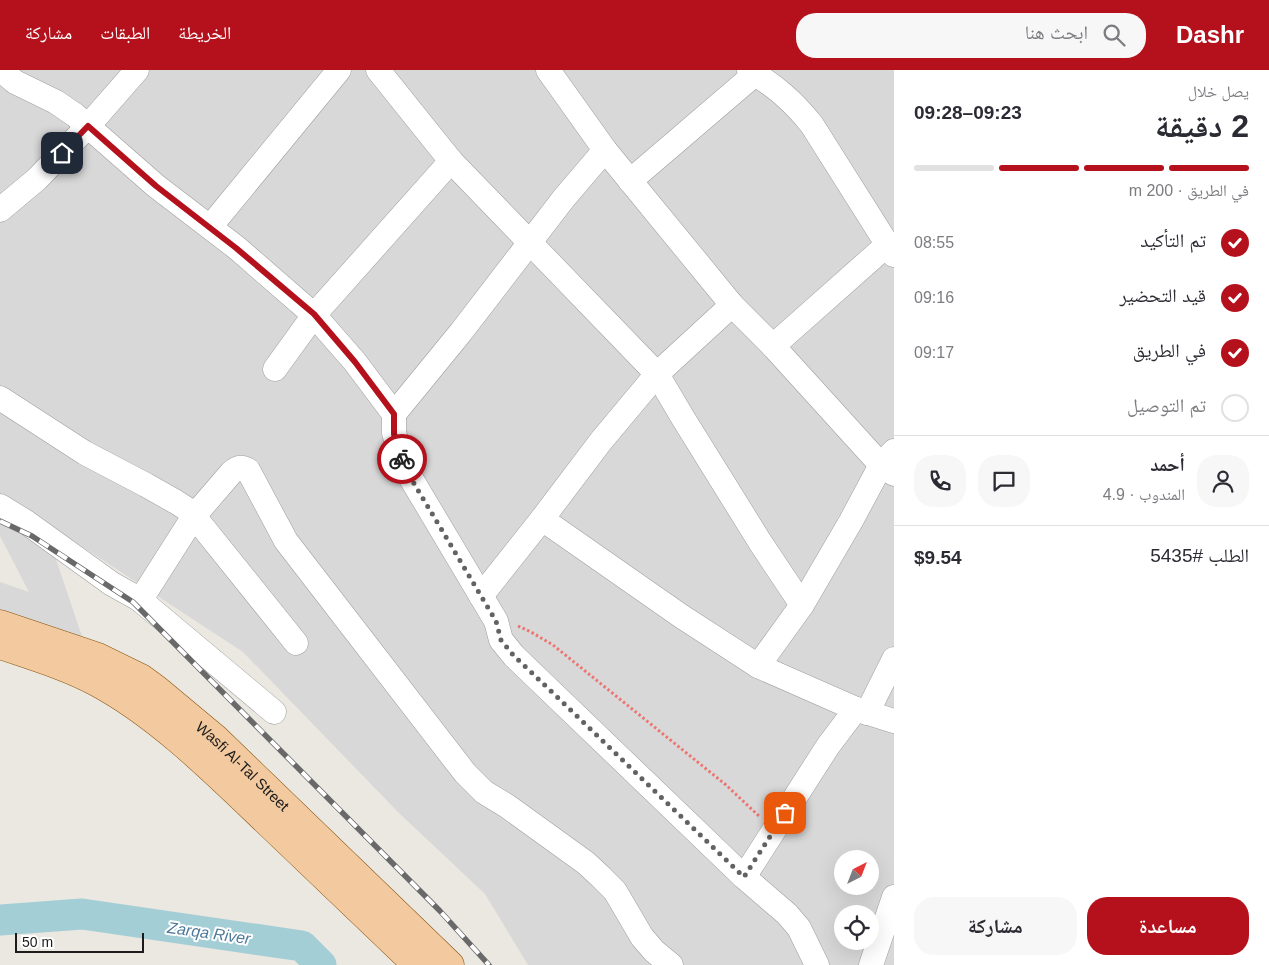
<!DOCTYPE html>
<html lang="ar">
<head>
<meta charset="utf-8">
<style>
  :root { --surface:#fff; --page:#f7f7f7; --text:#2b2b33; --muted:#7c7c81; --line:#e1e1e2; --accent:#b4111c }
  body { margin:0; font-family:Arial,"Noto Naskh Arabic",sans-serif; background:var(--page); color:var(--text); direction:rtl; height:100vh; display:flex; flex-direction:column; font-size:19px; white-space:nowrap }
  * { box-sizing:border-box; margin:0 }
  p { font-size:16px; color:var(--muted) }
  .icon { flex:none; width:28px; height:28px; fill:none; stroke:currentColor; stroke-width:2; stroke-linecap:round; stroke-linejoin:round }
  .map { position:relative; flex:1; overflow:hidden; direction:ltr }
  .sheet { display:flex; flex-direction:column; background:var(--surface); width:375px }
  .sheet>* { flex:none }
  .needle { width:32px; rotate:42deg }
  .tools { position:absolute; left:834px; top:780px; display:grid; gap:10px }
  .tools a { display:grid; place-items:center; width:45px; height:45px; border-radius:50%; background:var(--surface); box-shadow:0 5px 20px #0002; font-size:25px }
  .scale { position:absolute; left:15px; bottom:12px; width:129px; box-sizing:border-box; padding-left:5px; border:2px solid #1b1b1b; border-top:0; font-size:14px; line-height:18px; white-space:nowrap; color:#1b1b1b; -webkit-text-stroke:4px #fff; paint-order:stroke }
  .pin { position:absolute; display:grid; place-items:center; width:42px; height:42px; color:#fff; margin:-21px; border-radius:10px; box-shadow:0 2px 8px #0006 }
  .courier { position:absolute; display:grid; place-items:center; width:50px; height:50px; margin:-25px; border:4px solid #b4111c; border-radius:50%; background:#fff; color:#222; box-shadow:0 1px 6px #0007 }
  .summary em { font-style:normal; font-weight:700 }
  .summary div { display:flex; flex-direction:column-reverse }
  .summary { display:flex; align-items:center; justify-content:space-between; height:85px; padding:0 20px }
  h1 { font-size:32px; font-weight:700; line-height:38px }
  .bar { display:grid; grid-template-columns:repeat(4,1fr); gap:8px 5px; align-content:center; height:60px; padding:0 20px }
  .bar i { height:6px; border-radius:4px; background:var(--line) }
  .bar .selected { background:var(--accent) }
  .bar p { grid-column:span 4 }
  .line { display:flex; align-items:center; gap:12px; padding:0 20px; border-top:1px solid var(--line) }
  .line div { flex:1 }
  .round { display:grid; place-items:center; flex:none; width:52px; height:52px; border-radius:20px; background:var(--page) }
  ol { padding:0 20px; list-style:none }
  li { display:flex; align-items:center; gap:15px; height:55px }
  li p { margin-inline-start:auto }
  li .icon { padding:5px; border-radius:50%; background:var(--accent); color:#fff; stroke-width:4 }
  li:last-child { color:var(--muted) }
  li i { width:28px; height:28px; border:2px solid var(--line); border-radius:50% }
  .cta { display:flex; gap:10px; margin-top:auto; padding:10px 20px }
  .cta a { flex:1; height:58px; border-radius:20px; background:var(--accent); color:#fff; font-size:20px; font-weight:700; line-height:58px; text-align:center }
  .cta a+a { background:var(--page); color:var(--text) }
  header { display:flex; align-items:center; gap:30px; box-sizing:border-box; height:70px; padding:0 25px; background:var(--accent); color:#fff }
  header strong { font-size:24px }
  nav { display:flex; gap:28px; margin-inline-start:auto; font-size:18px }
  .search { width:350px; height:45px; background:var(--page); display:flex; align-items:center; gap:12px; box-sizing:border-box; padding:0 18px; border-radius:20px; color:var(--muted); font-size:19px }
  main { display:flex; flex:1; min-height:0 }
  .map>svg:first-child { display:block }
</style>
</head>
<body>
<header>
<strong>Dashr</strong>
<div class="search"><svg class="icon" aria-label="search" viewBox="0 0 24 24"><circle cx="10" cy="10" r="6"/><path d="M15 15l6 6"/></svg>ابحث هنا</div>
<nav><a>الخريطة</a><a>الطبقات</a><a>مشاركة</a></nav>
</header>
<main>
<section class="sheet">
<div class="summary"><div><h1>2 دقيقة</h1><p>يصل خلال</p></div><em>09:23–09:28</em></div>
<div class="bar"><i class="selected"></i><i class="selected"></i><i class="selected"></i><i></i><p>في الطريق · 200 m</p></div>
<ol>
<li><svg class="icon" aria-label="check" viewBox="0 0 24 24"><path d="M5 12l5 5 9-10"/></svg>تم التأكيد<p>08:55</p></li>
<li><svg class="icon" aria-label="check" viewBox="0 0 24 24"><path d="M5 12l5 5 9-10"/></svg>قيد التحضير<p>09:16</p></li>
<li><svg class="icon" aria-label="check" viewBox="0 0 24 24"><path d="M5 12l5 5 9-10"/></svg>في الطريق<p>09:17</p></li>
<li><i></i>تم التوصيل</li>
</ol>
<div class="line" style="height:90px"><a class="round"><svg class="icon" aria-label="person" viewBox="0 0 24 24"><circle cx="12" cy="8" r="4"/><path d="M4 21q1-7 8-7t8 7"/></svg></a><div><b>أحمد</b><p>المندوب · 4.9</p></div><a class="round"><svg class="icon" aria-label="chat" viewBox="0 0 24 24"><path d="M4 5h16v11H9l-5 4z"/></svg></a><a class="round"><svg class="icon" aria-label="phone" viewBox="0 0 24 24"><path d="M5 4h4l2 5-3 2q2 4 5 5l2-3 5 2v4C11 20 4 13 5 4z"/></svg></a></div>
<div class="line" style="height:65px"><div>الطلب #5435</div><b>$9.54</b></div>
<div class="cta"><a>مساعدة</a><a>مشاركة</a></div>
</section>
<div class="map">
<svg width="894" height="895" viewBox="0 0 894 895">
  <rect width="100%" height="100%" fill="#ebe7e1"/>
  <path fill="#d9d8d8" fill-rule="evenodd" d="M0 0H894V895H528L485 824 399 743 243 582 43 451 89 587 0 557V512L29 522 0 466ZM842 789H870V816H842ZM842 844H870V871H842Z"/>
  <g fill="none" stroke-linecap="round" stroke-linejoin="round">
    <polyline stroke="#a4ced6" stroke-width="31" points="0,850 82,844 302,876 321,895"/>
    <g stroke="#9f9f9f" stroke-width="25">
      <g id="minor">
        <polyline points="1,0 15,12 56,32 75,45 156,116 237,178 314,245 355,292 394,344 394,363 402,389 409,405 496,551 501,570 514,586 744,807 787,844 799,858 817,895"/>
        <polyline points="378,0 451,91 657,304 683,348 760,472 802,535"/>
        <polyline points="548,0 605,80 732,235 773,276 881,395 894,404"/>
        <path d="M749 0C775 16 793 31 812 55L894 185"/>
        <polyline points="630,111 755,4"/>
        <polyline points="0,140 37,109 88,56 137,0"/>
        <polyline points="210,157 339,0"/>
        <polyline points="773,276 887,175"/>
        <polyline points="275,299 314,245 451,91"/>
        <polyline points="0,328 85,383 146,415 176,432 187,439 194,446 296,573"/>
        <polyline points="394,344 461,262 564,128 605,80"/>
        <path d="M0 436 26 452 112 514 139 529 145 523 194 446 231 403C237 397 241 396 248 400L286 471 465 703 484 722 507 736 586 793 601 807 615 821 642 867 654 881 671 895"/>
        <polyline points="542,449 681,546 758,596 856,639 894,651"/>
        <polyline points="481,526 542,449 601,371 657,304 732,235"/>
        <polyline points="139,529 274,642"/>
        <polyline points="758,596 802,535 851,451 881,395 894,381"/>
        <polyline points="867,643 894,589"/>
        <polyline points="744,807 828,676 856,639"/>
        <polyline points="871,895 894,827"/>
      </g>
    </g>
    <g stroke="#85550c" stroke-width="29">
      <g id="major">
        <path id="s1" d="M0 554 98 587 141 608 156 619 216 669 450 895"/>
        <path d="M0 575C32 586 66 596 96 612 156 644 211 698 260 745 313 795 365 845 417 895"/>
      </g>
    </g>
    <polyline stroke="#ed7571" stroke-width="3" stroke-dasharray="2.5 2.5" stroke-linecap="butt" points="518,556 531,562 553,575 726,715 760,747"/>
    <use href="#minor" stroke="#fff" stroke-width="24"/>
    <use href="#major" stroke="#f3c99f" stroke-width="28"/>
    <g stroke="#696969" stroke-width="5.5">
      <polyline id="rail" points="0,451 32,466 133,532 440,841 489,895"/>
    </g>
    <use href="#rail" stroke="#fff" stroke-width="4" stroke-dasharray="11" stroke-linecap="butt"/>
  </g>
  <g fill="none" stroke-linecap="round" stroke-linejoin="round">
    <polyline stroke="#646260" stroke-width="5" stroke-dasharray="0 9" points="402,389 409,405 496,551 501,570 514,586 529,600 744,807 785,743"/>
    <polyline stroke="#b4111c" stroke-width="6" points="62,83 88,56 156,116 236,178 314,244 355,292 394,344 394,364 402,389"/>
  </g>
  <g text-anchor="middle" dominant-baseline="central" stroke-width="4" stroke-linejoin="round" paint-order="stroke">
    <g font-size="15" fill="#1b1b1b" stroke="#fff">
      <text stroke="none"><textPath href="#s1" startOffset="286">Wasfi Al-Tal Street</textPath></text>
    </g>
    <g font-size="16" font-style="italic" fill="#4e799a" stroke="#fff">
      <text transform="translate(209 863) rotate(8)">Zarqa River</text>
    </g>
  </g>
</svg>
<div class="tools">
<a><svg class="needle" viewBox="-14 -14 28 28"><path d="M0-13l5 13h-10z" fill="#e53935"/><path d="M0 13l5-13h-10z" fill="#7c7c81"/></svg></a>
<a><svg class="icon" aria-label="locate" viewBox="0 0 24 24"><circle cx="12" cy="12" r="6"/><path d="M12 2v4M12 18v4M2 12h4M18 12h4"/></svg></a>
</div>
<div class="scale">50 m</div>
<div class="pin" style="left:785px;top:743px;background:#ea580c"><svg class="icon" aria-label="bag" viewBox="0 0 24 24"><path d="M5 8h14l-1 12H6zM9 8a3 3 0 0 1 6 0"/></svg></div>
<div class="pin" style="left:62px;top:83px;background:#1f2937"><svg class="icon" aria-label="home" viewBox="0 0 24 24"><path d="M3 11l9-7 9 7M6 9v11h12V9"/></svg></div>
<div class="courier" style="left:402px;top:389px"><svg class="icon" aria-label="bike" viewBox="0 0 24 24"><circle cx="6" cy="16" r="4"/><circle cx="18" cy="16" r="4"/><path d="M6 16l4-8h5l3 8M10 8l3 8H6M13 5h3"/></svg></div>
</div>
</main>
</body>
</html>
